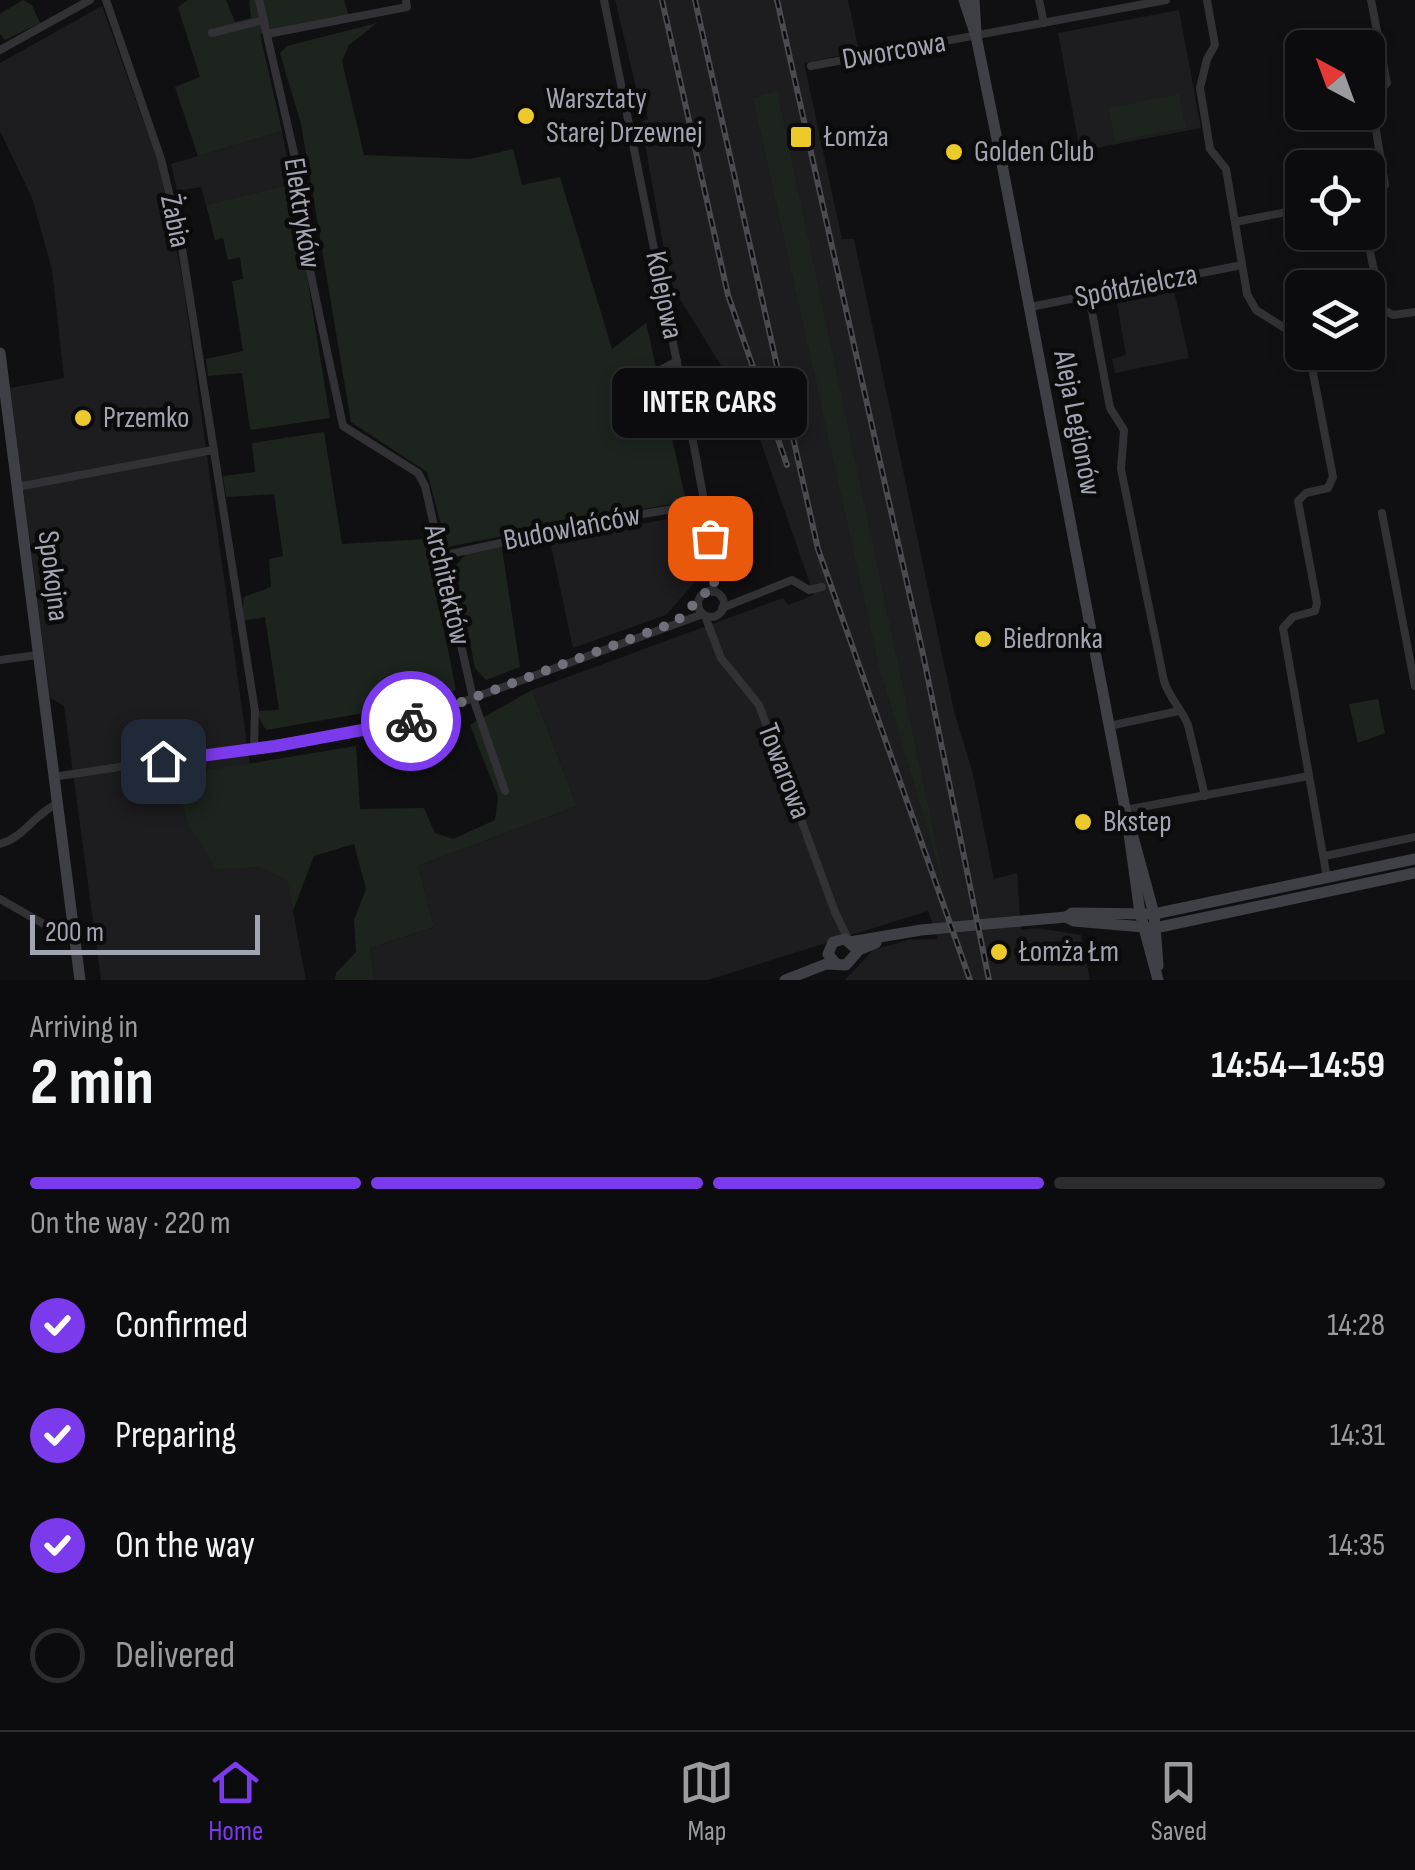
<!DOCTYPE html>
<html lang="en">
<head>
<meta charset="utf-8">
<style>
  :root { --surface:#0c0c0e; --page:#151517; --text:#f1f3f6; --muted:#9a9b9e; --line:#2c2c2e; --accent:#7c3aed }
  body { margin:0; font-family:"Sofia Sans Condensed",sans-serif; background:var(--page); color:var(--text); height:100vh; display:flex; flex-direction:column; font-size:38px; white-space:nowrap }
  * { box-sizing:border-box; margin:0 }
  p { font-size:32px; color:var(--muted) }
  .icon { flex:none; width:55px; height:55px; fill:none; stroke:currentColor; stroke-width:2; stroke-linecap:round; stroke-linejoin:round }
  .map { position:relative; height:980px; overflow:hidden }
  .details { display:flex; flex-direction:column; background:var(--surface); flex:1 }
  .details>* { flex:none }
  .needle { width:65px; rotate:319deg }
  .fabs { position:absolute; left:1285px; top:30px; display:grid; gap:20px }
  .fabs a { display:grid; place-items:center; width:100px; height:100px; border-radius:15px; background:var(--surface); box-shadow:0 5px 15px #0003,0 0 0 2px var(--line); font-size:50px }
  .scale { position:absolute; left:30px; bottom:25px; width:230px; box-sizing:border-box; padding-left:10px; border:5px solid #a2a4b2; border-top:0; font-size:28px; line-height:35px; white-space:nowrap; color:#a2a4b2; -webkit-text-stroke:8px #0b0b0c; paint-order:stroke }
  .pin { position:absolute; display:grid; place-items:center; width:85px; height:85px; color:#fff; margin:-42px; border-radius:20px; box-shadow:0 5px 15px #0006 }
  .courier { position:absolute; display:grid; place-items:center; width:100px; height:100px; margin:-50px; border:8px solid #7c3aed; border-radius:50%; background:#fff; color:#222; box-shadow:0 2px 12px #0007 }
  .bubble { position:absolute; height:70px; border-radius:15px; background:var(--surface); box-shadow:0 5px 15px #0003,0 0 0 2px var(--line); font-size:32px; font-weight:700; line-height:70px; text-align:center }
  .summary em { font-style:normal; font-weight:700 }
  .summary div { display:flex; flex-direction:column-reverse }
  .summary { display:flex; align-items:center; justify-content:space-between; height:170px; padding:0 30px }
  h1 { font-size:65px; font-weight:700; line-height:75px }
  .bar { display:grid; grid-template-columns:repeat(4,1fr); gap:15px 10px; align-content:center; height:120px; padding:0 30px }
  .bar i { height:12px; border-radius:8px; background:var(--line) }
  .bar .active { background:var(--accent) }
  .bar p { grid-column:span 4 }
  ol { padding:0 30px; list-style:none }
  li { display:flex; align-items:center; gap:30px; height:110px }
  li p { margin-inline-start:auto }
  li .icon { padding:10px; border-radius:50%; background:var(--accent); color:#fff; stroke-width:4 }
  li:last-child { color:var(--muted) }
  li i { width:55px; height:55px; border:5px solid var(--line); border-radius:50% }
  .menu { display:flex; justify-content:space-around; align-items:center; height:140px; border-top:2px solid var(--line); background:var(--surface); font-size:28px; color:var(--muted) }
  .menu a { display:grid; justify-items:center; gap:5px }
  .menu .active { color:var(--accent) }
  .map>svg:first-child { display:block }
</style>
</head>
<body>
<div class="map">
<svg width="1415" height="980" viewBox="0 0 1415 980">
  <rect width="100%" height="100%" fill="#101012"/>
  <g fill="#1d1c1f">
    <polygon points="615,0 848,0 858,47 852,53 804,63 842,239 854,239 954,711 973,774 994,879 1017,873 1021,930 1037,928 1081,935 1090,980 845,980 873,950 908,940 938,939 928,911 708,980 374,980 370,948 434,927 418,866 577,806 532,690 783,598 788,605 814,595 751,414 670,283 641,122 648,119 645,102 639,100"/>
    <polygon points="102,6 159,165 183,282 250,766 287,880 306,980 101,980 64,706 50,698 10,388 64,378 52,270 32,198 0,131 0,63"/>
    <polygon points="1179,10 1201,128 1080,151 1058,33"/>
    <polygon points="282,131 292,184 206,205 201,187 177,191 171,164"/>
    <polygon points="1173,286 1189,358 1115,373 1112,359 1126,355 1116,297"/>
    <polygon points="688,515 700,576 666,615 573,648 550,541"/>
  </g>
  <g fill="#1d241e">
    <polygon points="23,0 32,5 40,23 5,40 0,34 0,14"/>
    <polygon points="188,0 226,0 235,22 251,18 249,0 344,0 349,16 260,34 282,131 198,156 175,87 200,77 178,7"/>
    <polygon points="377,23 349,45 342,61 364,155 470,159 513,149 522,185 560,177 612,349 646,323 686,501 447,547 427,472 351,422 301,124 280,53 287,46"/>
    <polygon points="777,91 946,891 879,666 753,98"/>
    <polygon points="1179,94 1186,128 1115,141 1109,108"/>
    <polygon points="292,184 330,418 250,430 242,373 208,376 206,359 243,351 232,281 243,279 240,257 228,260 223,238 215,240 206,205"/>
    <polygon points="324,432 342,544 426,539 456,690 439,700 266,730 255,711 279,710 265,617 242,621 244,597 271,587 269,559 283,556 274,494 226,497 223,476 255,472 252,443"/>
    <polygon points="501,542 520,667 486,680 475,668 455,566 471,549"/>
    <polygon points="532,690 577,806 418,866 434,927 370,948 374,980 335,980 336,973 356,952 354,920 366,889 354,844 314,856 293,911 287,880 260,867 216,869 189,825 173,776 356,746 360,809 424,808 435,833 453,839 495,820 498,797 470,725"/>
    <polygon points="1378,699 1385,733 1358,743 1349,704"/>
  </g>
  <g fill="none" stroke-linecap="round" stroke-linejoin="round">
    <g stroke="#313136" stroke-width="8">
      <polyline points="106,0 161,159 181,242 255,711 254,749"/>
      <polyline points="259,0 296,162 302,233 343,426 418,473 425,486 473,698 505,791"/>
      <polyline points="604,0 696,457 715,561 713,592"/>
      <polyline points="1039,0 1044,23"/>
      <polyline points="1207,0 1215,45 1207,59 1200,88 1210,149 1226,169 1247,294 1256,310 1302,339"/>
      <polyline points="212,33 264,20"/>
      <polyline points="267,34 407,7 406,0"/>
      <polyline points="0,50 90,0"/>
      <polyline points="811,66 1166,0"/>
      <polyline points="1368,196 1380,192 1385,185 1371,100 1387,83 1371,0"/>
      <polyline points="1235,222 1302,209"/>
      <polyline points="1366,232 1382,309 1393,315 1415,312"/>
      <path d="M1089 296 1110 408 1124 430 1121 469 1164 681C1169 698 1182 709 1188 725L1205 796"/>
      <polyline points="1030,307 1242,265"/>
      <polyline points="1309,352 1333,477 1328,488 1306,493 1298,501 1317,603 1315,611 1293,617 1283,628 1327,878"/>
      <polyline points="653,374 677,361"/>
      <polyline points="17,487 213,450"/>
      <polyline points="1382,513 1415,686"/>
      <polyline points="441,556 606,520 704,504"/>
      <circle cx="711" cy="604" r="13"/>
      <polyline points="722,608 792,580 809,590 822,587"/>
      <polyline points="705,616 721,658 759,705 835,912 849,941"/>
      <polyline points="0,660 37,655"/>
      <polyline points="1109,726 1179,711"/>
      <polyline points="53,777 399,725 703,614"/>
      <polyline points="1125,810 1309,776"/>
      <path d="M0 844C25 837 34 814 57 804"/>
      <polyline points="1325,856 1415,837"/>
      <polyline points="0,899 56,931 74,933"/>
    </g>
    <g stroke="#3f4046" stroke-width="11">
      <polyline points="964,0 976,36 1002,164 1127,819 1140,913 1158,980"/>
      <polyline points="974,0 976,32"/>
      <polyline points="0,353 80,980"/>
      <polyline points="1133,837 1154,914 1158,966"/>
      <polyline points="1066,917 1074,921 1155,928 1415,873"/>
      <polyline points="850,942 921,930 1066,917 1072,913 1154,914 1415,859"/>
      <polyline points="836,964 828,954 833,942 845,939 854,947"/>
      <polyline points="785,980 826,964 846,965 859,950 876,943"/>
    </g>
    <g stroke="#4a4b51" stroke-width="6">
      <g id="rail">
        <polyline points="662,0 728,295 787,465"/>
        <polyline points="695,0 818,549 970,980"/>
        <polyline points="777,0 924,659 989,980"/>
      </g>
    </g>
    <use href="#rail" stroke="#0b0b0c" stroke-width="2.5" stroke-dasharray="8" stroke-linecap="butt"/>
  </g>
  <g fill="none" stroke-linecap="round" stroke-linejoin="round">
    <polyline stroke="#6f707a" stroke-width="10" stroke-dasharray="0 18" points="411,721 676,622 705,593 713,592 716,567 710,538"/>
    <polyline stroke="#7c3aed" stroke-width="12" points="163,761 276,746 411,721"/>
  </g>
  <g fill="#edca2c" stroke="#0b0b0c" stroke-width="4">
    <circle cx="526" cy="116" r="10"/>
    <rect x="789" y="125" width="24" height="24" rx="5"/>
    <circle cx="954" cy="152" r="10"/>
    <circle cx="83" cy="418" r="10"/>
    <circle cx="983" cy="639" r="10"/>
    <circle cx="1083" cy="822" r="10"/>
    <circle cx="999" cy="952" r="10"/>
  </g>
  <g text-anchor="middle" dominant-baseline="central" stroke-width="9" stroke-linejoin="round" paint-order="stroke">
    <g font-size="30" fill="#a2a4b2" stroke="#0b0b0c">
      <text transform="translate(894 51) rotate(-10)">Dworcowa</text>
      <text transform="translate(302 213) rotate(81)">Elektryków</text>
      <text transform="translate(175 221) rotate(78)">Żabia</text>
      <text transform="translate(1136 286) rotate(-11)">Spółdzielcza</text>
      <text transform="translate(664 295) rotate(78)">Kolejowa</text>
      <text transform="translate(1077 423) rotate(79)">Aleja Legionów</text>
      <text transform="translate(572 528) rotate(-11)">Budowlańców</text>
      <text transform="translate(53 576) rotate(83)">Spokojna</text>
      <text transform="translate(447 585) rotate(77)">Architektów</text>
      <text transform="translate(784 771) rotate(69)">Towarowa</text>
    </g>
    <g font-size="30" fill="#a2a4b2" stroke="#0b0b0c" text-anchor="start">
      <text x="546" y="99">Warsztaty<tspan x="546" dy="34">Starej Drzewnej</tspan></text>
      <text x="824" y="137">Łomża</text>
      <text x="974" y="152">Golden Club</text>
      <text x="103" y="418">Przemko</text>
      <text x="1003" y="639">Biedronka</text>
      <text x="1103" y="822">Bkstep</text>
      <text x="1019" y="952">Łomża Łm</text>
    </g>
  </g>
</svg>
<div class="fabs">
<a><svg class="needle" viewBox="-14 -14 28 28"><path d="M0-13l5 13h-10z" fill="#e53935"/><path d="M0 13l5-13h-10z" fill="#9a9b9e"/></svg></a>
<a><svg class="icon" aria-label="locate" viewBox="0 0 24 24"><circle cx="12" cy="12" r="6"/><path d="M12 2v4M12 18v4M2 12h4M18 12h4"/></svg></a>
<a><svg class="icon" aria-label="layers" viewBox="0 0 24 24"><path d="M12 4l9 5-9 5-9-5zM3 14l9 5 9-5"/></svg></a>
</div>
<div class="scale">200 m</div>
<div class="pin" style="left:710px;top:538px;background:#ea580c"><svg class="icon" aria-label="bag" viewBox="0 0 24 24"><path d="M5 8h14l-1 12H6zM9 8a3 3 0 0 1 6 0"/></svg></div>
<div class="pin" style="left:163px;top:761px;background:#1f2937"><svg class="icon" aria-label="home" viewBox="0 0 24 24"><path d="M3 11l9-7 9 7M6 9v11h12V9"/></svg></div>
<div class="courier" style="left:411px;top:721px"><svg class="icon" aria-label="bike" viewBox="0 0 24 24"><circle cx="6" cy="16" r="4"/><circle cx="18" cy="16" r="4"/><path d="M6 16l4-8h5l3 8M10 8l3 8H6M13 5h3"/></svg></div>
<div class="bubble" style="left:612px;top:368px;width:195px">INTER CARS</div>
</div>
<section class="details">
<div class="summary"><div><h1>2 min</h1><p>Arriving in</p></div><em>14:54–14:59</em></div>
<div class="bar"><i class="active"></i><i class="active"></i><i class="active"></i><i></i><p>On the way · 220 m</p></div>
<ol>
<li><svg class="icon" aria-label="check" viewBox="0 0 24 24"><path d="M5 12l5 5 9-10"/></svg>Confirmed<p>14:28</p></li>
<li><svg class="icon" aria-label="check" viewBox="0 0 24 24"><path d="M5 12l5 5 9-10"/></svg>Preparing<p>14:31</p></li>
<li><svg class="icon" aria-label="check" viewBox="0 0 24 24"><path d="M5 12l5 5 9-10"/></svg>On the way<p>14:35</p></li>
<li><i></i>Delivered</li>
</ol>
</section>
<nav class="menu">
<a class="active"><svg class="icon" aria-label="home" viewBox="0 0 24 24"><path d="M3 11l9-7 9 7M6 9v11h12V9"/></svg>Home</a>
<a><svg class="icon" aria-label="map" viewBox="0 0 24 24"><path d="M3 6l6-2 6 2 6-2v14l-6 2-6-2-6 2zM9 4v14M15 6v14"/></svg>Map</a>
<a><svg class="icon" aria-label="saved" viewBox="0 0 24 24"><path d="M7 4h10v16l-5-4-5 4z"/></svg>Saved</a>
</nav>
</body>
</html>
